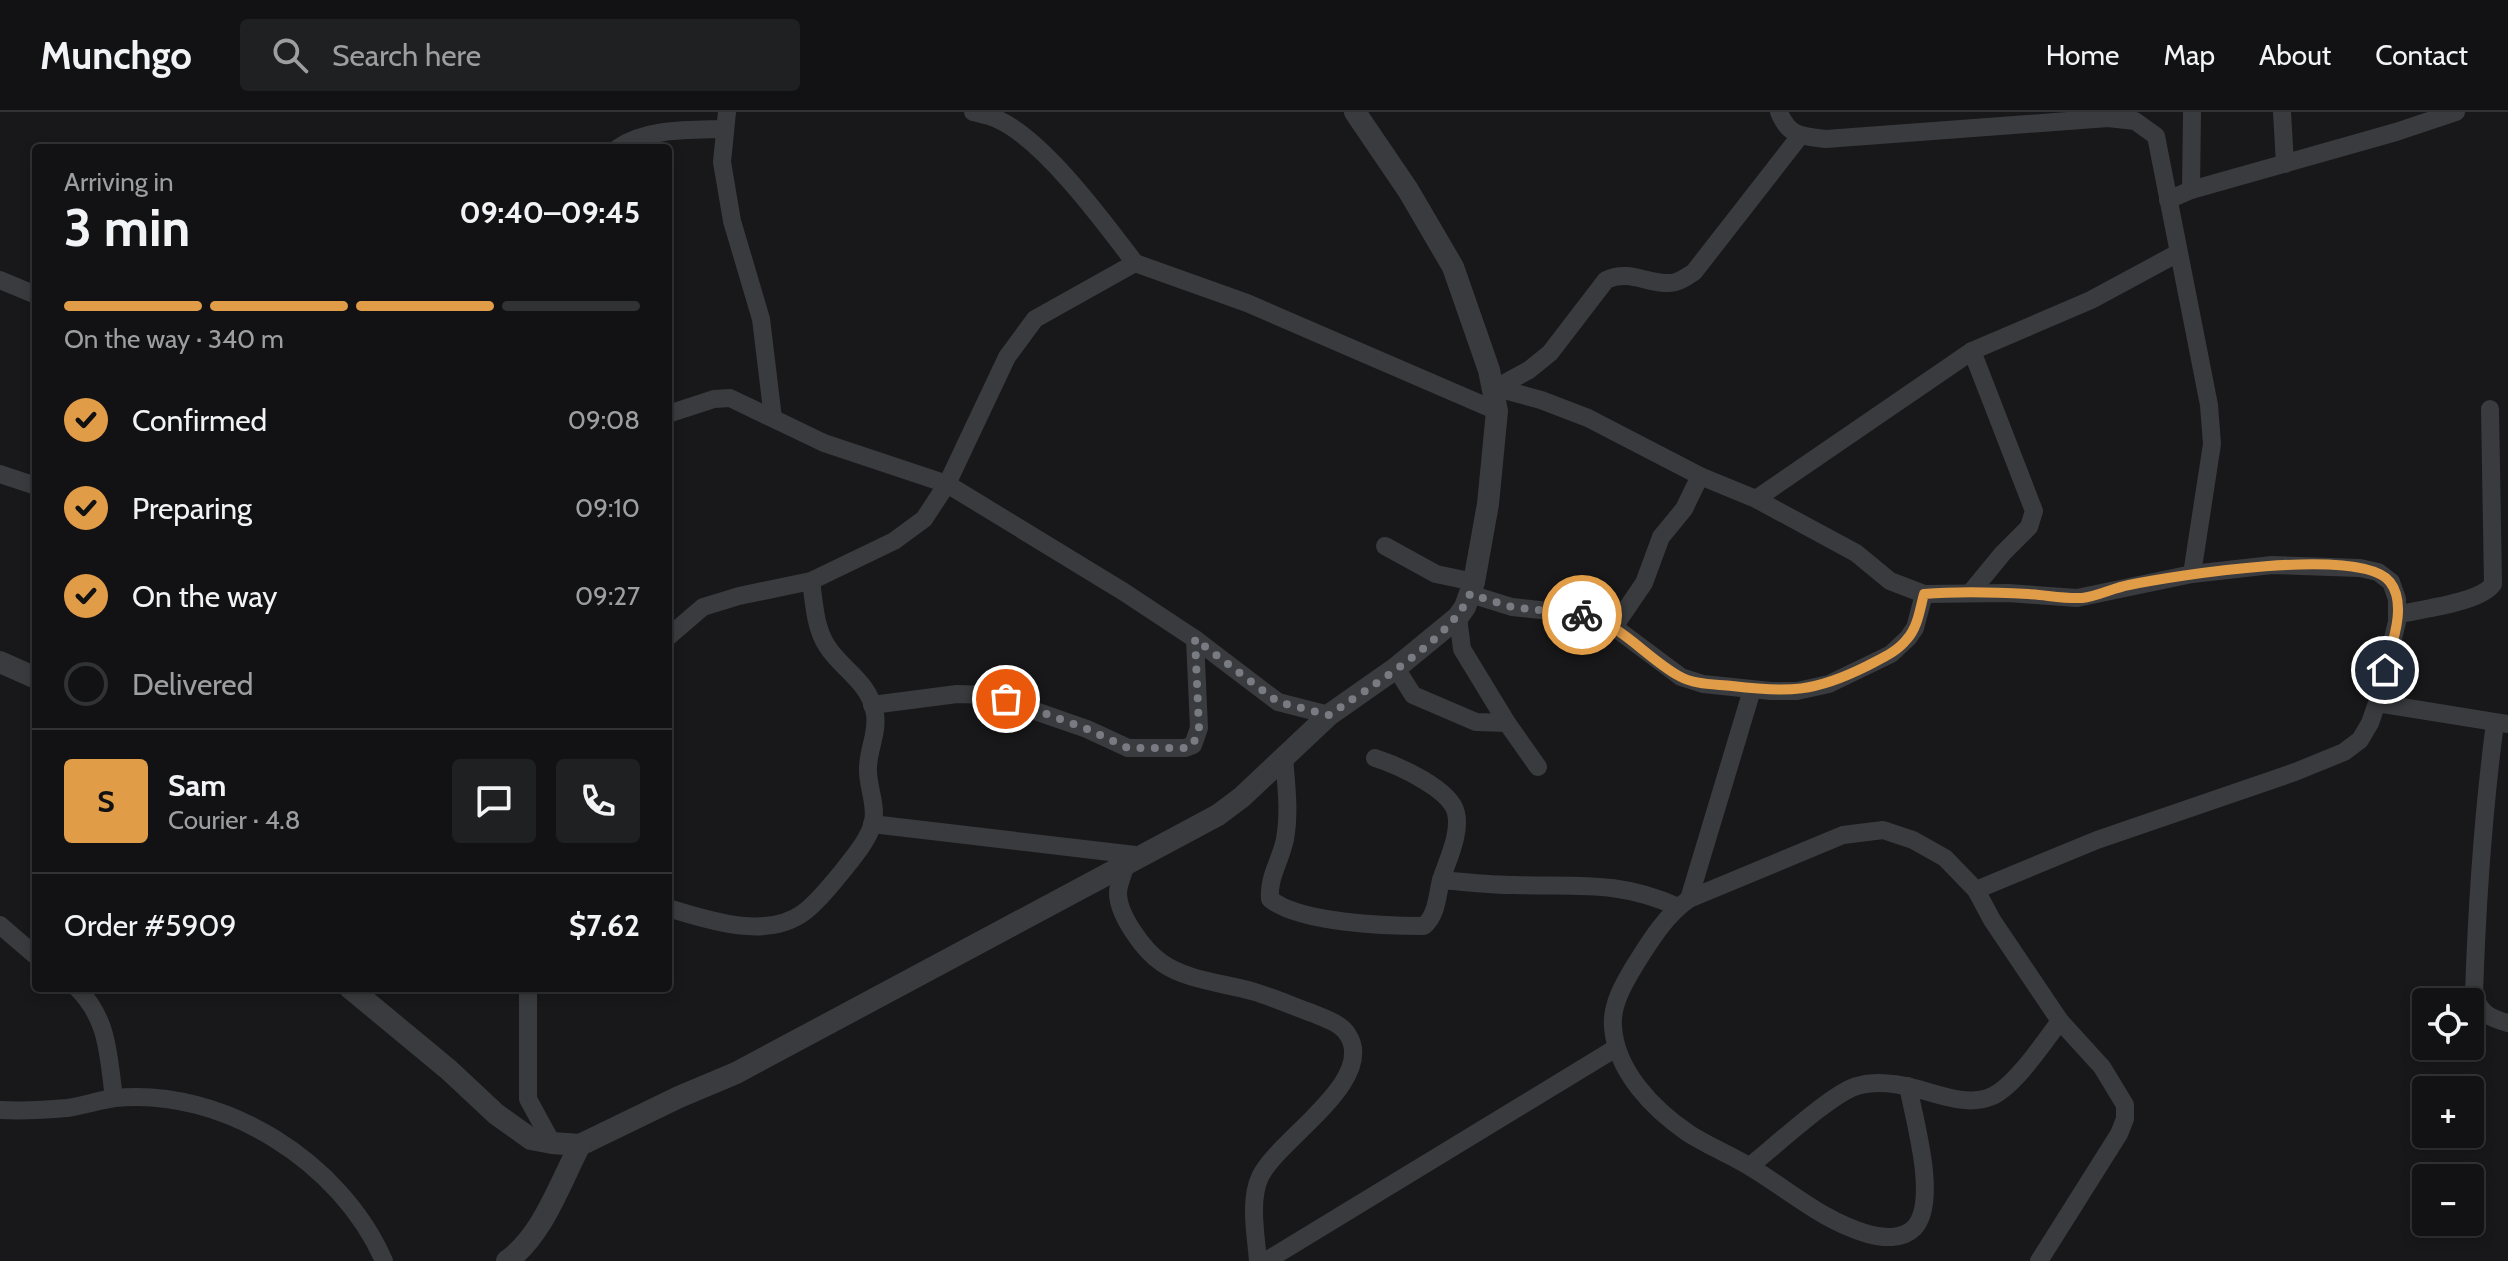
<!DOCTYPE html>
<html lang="en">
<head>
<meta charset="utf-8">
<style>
  :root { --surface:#121214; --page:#1f2022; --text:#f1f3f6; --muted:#9c9ea0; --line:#313234; --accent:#e19c48 }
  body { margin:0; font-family:Cabin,sans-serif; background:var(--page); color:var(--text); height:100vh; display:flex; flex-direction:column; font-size:30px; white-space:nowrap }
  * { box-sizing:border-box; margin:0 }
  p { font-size:26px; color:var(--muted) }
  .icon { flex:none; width:44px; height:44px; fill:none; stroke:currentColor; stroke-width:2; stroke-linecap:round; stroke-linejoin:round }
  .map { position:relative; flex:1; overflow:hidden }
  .drawer { position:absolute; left:32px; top:32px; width:640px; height:848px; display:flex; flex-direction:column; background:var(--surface); border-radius:8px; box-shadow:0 4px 12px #0003,0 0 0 2px var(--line) }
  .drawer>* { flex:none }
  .tools { position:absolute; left:2412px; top:876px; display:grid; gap:16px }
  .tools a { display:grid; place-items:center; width:72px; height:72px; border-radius:8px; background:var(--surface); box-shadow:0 4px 12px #0003,0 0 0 2px var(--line); font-size:40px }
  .pin { position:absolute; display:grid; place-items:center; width:68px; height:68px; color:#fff; margin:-34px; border:4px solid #fff; border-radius:50%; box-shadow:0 2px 8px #0007 }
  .courier { position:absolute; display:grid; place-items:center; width:80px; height:80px; margin:-40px; border:6px solid #e19c48; border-radius:50%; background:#fff; color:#222; box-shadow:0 2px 10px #0007 }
  .headline em { font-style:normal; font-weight:800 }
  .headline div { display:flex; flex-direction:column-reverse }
  .headline { display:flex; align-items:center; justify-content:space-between; height:136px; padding:0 32px }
  h1 { font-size:52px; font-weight:800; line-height:60px }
  .bar { display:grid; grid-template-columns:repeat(4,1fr); gap:12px 8px; align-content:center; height:96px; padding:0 32px }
  .bar i { height:10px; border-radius:6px; background:var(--line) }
  .bar .selected { background:var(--accent) }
  .bar p { grid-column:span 4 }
  .line { display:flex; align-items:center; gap:20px; padding:0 32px; border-top:2px solid var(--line) }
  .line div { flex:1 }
  .round { display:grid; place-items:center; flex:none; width:84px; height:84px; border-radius:8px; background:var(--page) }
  ol { padding:0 32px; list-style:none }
  li { display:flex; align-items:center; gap:24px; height:88px }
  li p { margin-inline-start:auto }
  li .icon { padding:8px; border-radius:50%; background:var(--accent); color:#111; stroke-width:4 }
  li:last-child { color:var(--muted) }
  li i { width:44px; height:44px; border:4px solid var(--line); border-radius:50% }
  header { display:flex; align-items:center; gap:48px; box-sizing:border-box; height:112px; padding:0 40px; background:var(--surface); border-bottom:2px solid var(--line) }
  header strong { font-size:38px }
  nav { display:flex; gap:44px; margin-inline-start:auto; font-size:28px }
  .search { width:560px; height:72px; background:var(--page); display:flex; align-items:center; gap:20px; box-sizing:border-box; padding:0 28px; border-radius:8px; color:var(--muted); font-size:30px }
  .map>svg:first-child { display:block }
</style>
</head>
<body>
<header>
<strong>Munchgo</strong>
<div class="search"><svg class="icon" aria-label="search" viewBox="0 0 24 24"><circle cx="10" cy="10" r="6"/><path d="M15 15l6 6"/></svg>Search here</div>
<nav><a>Home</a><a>Map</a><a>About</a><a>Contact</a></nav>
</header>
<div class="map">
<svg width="2508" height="1149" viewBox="0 0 2508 1149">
  <rect width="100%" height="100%" fill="#18181a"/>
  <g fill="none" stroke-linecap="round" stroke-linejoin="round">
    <g stroke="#393b3e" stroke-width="18">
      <polyline points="727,0 722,50 732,109 761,207 773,306"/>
      <path d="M973 0C981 2 990 4 997 7 1044 28 1104 110 1135 151"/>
      <path d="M1779 0C1789 25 1802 24 1826 27L2108 6 2135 9 2156 24 2209 293 2212 332 2192 462"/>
      <polyline points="2282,0 2285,52"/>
      <path d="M618 36C648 16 689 18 724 17"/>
      <polyline points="2191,78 2192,0"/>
      <polyline points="2168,88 2191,78 2396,20 2456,0"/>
      <polyline points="0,168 36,183"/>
      <polyline points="1490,265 1493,275 1541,288 1588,306 1700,364 1756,387 1856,441 1890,469 1924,482 2008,481 2077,486 2192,462 2272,453 2360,456 2378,460 2391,470 2397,487 2397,510 2377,591 2370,611 2360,628 2344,640 2295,660 2097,728 1976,778"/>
      <path d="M1496 276 1529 258 1550 241 1606 168C1629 157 1647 172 1670 171 1679 171 1687 164 1694 160L1800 24"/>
      <polyline points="668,302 714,287 730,286 824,331 947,372 1124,480 1195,527 1278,590 1329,603"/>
      <polyline points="0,362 36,374"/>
      <polyline points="1756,387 1972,239 2091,188 2178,141"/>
      <polyline points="1385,434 1436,462 1474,470"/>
      <polyline points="1971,480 2003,441 2029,415 2034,399 1972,239"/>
      <polyline points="1470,482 1512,495 1586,503 1614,515 1681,565 1703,572 1771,579 1797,579 1829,572 1891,542 1908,526 1915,516 1924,482"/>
      <path d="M2397 503C2420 497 2480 491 2493 472L2490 297"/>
      <polyline points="1458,505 1462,537 1507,611 1538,655"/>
      <polyline points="1614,515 1644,471 1661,425 1684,397 1700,364"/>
      <polyline points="668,525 703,495 739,484 811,469 894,429 924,407 947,372 1007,245 1035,207 1135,151 1247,191 1497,299"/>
      <polyline points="1396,556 1413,583 1476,610 1507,611"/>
      <polyline points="2377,591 2508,612"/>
      <polyline points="872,593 957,582 989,583 1087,617 1128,636 1185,636 1193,633 1199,616 1195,527"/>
      <path d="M2495 611C2483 702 2477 791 2474 882 2480 901 2489 906 2508 911"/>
      <path d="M1284 645C1286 672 1290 699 1285 727 1281 748 1268 765 1270 787 1299 811 1386 814 1424 814 1437 803 1437 784 1441 768 1447 749 1461 722 1456 701 1451 677 1397 653 1375 646"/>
      <polyline points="872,712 1144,744"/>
      <path d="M1126 752C1124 760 1118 772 1118 781 1118 803 1144 839 1162 851 1188 869 1225 871 1255 880 1274 886 1293 894 1312 901 1324 906 1341 911 1348 923 1377 969 1278 1027 1260 1065 1249 1089 1256 1123 1258 1149"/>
      <path d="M1441 768C1466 770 1491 773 1515 773 1577 775 1619 768 1678 795"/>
      <polyline points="1689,787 1752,578"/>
      <path d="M668 796C708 808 765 828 803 801 818 790 829 775 841 761 852 747 869 728 873 710 877 692 867 674 868 656 868 638 878 621 875 602 870 570 842 558 827 534 815 516 814 490 811 469"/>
      <polyline points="0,813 36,844"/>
      <path d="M77 876C109 908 108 943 114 986"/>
      <polyline points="528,876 528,987 552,1031"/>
      <path d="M1908 974C1914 1007 1939 1090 1914 1116 1902 1128 1882 1126 1868 1122 1823 1109 1790 1079 1752 1056 1731 1043 1708 1034 1688 1021 1653 997 1616 959 1613 915 1611 893 1624 871 1635 853 1650 829 1665 804 1689 787L1843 723 1883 718 1913 728 1945 746 1976 778 1992 808 2060 909 2102 955 2125 993V1007L2119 1022 2039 1149"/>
      <path d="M0 998C22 999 45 998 67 996 83 994 99 988 115 986 223 975 341 1050 384 1149"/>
      <path d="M1750 1054C1773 1036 1832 981 1857 974 1876 968 1900 972 1918 977 1939 983 1968 994 1990 985 2013 977 2045 929 2060 909"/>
      <polyline points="1266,1149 1616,936"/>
    </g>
    <g stroke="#393b3e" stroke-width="22">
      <polyline points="0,550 36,566"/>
      <polyline points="350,876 449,958 496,1002 531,1027 552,1031 580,1033 679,985 736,961 1218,703 1242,685 1329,603 1396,556 1458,505 1465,495 1474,470 1488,392 1497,299 1489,258 1453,155 1408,78 1355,0"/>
      <path d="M507 1149C543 1123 560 1071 580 1033"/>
    </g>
  </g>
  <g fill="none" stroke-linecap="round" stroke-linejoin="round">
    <path stroke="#787b81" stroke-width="8" stroke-dasharray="0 14.4" d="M1006 587 1087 617 1128 636H1185L1193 633 1199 616 1195 527 1278 590 1329 603C1368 576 1453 526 1470 482L1512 495 1582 503"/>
    <path stroke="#e19c48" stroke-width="10" d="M1582 503C1621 511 1645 545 1679 564 1695 573 1714 572 1732 574 1789 581 1815 580 1867 554 1882 546 1897 540 1907 527 1918 515 1920 496 1924 482 1959 479 1993 480 2028 482 2046 483 2064 487 2082 486 2098 484 2113 476 2129 473 2173 464 2362 433 2390 470 2408 493 2391 534 2385 558"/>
  </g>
</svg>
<div class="tools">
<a><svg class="icon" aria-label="locate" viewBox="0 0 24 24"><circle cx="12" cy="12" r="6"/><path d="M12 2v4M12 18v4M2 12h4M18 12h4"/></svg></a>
<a>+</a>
<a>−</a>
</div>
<div class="pin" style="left:1006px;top:587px;background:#ea580c"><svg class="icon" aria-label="bag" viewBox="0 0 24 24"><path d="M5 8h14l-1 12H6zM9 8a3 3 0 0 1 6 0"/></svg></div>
<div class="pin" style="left:2385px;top:558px;background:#1f2937"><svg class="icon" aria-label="home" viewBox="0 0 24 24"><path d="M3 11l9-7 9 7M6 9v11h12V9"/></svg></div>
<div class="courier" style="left:1582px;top:503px"><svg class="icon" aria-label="bike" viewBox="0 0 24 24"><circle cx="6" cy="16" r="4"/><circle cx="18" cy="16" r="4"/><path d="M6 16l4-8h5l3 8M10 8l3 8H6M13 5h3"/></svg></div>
<section class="drawer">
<div class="headline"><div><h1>3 min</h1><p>Arriving in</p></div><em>09:40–09:45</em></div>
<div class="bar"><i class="selected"></i><i class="selected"></i><i class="selected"></i><i></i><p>On the way · 340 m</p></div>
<ol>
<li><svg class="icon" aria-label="check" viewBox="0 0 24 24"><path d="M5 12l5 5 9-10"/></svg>Confirmed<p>09:08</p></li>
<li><svg class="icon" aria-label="check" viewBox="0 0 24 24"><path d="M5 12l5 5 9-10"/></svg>Preparing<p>09:10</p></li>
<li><svg class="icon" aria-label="check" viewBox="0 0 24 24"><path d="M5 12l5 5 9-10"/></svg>On the way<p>09:27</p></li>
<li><i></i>Delivered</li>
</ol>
<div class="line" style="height:144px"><b class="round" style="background:var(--accent);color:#111">S</b><div><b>Sam</b><p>Courier · 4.8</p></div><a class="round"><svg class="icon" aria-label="chat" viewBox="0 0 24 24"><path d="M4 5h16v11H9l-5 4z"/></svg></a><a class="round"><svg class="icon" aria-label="phone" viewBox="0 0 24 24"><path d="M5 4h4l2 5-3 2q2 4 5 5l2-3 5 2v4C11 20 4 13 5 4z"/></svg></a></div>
<div class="line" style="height:104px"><div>Order #5909</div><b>$7.62</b></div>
</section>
</div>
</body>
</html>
